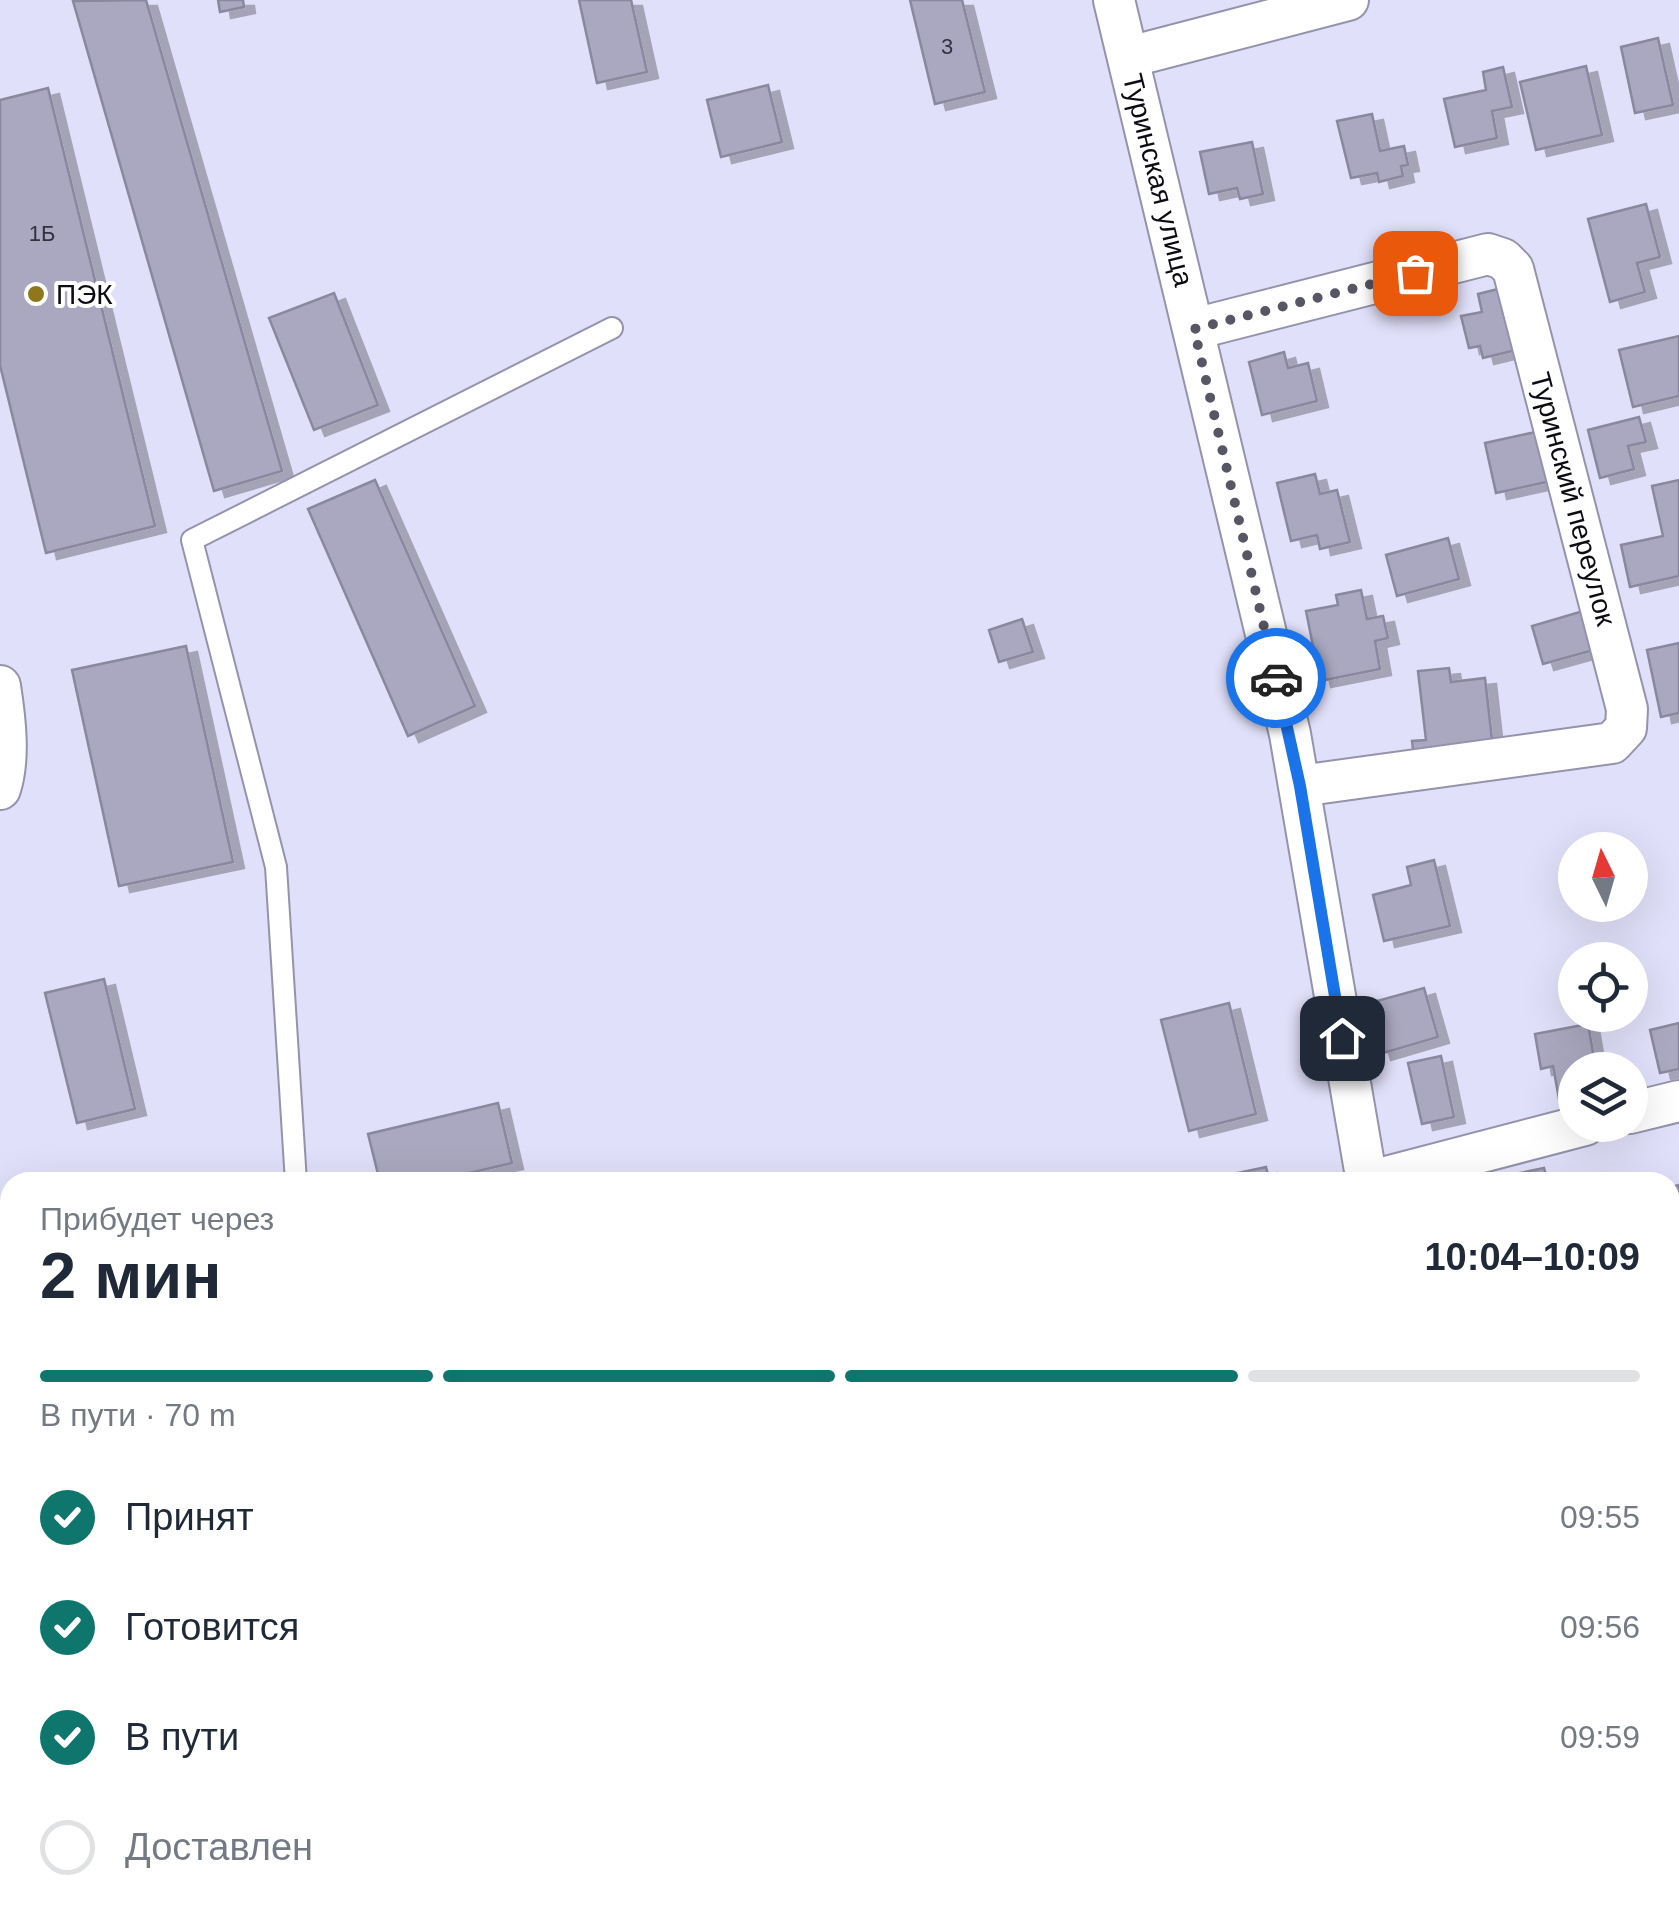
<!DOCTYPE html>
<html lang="ru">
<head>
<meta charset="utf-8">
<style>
  :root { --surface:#fff; --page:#f6f6f7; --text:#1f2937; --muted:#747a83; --line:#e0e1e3; --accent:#0f766e }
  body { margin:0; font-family:Arial,sans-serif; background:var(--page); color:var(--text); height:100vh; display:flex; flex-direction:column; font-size:38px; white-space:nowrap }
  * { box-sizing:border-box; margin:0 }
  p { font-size:32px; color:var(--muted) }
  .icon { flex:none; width:55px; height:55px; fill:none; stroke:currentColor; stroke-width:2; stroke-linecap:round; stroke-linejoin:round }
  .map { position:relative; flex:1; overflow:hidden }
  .side { position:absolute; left:0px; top:1172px; width:1680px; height:752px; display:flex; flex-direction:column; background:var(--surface); border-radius:30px 30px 0 0; box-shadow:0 10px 40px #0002 }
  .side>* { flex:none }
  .needle { width:65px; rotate:355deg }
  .tools { position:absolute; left:1558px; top:832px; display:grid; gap:20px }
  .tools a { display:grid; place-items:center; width:90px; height:90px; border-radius:50%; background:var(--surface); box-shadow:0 10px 40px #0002; font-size:50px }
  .pin { position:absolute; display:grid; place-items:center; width:85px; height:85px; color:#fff; margin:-42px; border-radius:20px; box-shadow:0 5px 15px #0006 }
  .courier { position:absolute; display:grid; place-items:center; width:100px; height:100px; margin:-50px; border:8px solid #1a73e8; border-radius:50%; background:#fff; color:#222; box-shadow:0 2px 12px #0007 }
  .overview em { font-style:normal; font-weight:700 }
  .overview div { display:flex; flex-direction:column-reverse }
  .overview { display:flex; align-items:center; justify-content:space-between; height:170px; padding:0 40px }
  h1 { font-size:65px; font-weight:700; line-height:75px }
  .bar { display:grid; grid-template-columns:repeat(4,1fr); gap:15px 10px; align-content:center; height:120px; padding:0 40px }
  .bar i { height:12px; border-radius:8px; background:var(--line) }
  .bar .active { background:var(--accent) }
  .bar p { grid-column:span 4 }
  ol { padding:0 40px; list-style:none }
  li { display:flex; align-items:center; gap:30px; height:110px }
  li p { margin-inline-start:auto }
  li .icon { padding:10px; border-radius:50%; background:var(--accent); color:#fff; stroke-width:4 }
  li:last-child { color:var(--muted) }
  li i { width:55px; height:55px; border:5px solid var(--line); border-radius:50% }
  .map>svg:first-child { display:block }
</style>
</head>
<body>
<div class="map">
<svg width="1679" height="1924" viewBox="0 0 1679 1924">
  <defs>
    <filter id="shadow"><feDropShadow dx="11" dy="6" stdDeviation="0" flood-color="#0004"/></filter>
  </defs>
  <rect width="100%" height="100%" fill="#e1e0fa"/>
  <g fill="#a9a8c0" stroke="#89889f" stroke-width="2.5" filter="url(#shadow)">
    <polygon points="146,0 282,471 214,491 73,1"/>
    <polygon points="218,0 243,0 244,7 220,12"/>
    <polygon points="579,0 631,0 647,72 597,83"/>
    <polygon points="910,0 962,0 985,92 935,104"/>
    <polygon points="1658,38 1673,105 1635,113 1621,47"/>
    <polygon points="1586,66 1602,135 1536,150 1520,82"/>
    <polygon points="1503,67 1512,107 1492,111 1497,138 1455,147 1444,99 1486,90 1483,72"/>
    <polygon points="768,85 782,142 721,157 707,100"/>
    <polygon points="48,88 155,526 46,553 0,365 0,100"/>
    <polygon points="1372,114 1380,151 1404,146 1408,165 1401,166 1403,176 1379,182 1377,173 1351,178 1337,121"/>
    <polygon points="1252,142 1263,194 1240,199 1237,188 1209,194 1200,152"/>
    <polygon points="1646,204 1660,257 1637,263 1645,292 1610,302 1588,219"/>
    <polygon points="1502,288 1516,350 1483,358 1480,346 1469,348 1461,316 1482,312 1478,294"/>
    <polygon points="334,293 378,405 314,430 269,318"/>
    <polygon points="1679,336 1679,396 1633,407 1619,350"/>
    <polygon points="1284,352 1288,368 1308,363 1317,401 1262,415 1249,362"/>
    <polygon points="1639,417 1646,442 1628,446 1634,469 1600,478 1588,430"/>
    <polygon points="1540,431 1551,481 1496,493 1485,443"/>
    <polygon points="1315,474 1320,494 1337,490 1350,542 1320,549 1317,535 1291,541 1277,483"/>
    <polygon points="375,480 475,706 408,736 308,509"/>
    <polygon points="1679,480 1679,576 1630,587 1621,545 1663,536 1652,486"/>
    <polygon points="1448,538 1459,579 1397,596 1386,555"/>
    <polygon points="1361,590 1367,619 1383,616 1388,638 1375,641 1380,669 1320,681 1306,611 1338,605 1336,595"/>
    <polygon points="1583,611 1594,650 1543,664 1532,626"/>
    <polygon points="1022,619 1033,652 999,662 989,630"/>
    <polygon points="1679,643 1679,713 1661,717 1647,650"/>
    <polygon points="186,646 233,862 119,886 72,670"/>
    <polygon points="1449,668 1451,682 1485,678 1493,749 1414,758 1412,741 1426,740 1418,671"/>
    <polygon points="1434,860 1450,926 1384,941 1373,895 1411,885 1407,867"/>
    <polygon points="104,979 135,1109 77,1123 45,993"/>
    <polygon points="1424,988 1438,1037 1380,1054 1366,1004"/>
    <polygon points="1229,1003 1256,1114 1189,1131 1161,1020"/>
    <polygon points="1679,1023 1679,1069 1660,1073 1650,1030"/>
    <polygon points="1588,1024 1596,1070 1575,1070 1575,1096 1559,1099 1553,1066 1541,1069 1535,1034"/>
    <polygon points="1441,1056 1454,1117 1422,1124 1408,1063"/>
    <polygon points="498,1103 512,1163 431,1182 380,1182 368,1134"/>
    <polygon points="1266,1167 1270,1182 1216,1182 1215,1178"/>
    <polygon points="1544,1168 1548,1182 1517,1182 1515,1174"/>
    <polygon points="1679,1185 1679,1241 1670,1197 1670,1187"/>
    <polygon points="90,1915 111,1915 100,1924"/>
    <polygon points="200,1915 213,1915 222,1924 190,1924"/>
    <polygon points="448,1915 584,1915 586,1924 410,1924"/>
    <polygon points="711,1915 741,1915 742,1918 713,1923"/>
  </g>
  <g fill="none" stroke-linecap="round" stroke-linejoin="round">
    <g stroke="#9493ab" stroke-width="24">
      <g id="service">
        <polyline points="296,1182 276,867 192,540 612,328"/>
        <polyline points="0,1322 10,1330"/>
        <polyline points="1670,1373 1679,1371"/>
        <polyline points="1670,1914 1679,1912"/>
      </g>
    </g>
    <g stroke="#9493ab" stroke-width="44">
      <g id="minor">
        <polyline points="1114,0 1290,734 1367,1182"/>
        <polyline points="1129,57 1348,0"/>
        <polyline points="1194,329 1488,254 1503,259 1513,269 1627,709 1626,728 1612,743 1300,786"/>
        <path d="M0 686C5 718 10 759 0 789"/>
        <polyline points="1630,1113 1679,1101"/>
        <polyline points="1367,1182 1585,1125"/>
        <polyline points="0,1569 10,1583"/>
        <polyline points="1670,1593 1679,1588"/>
        <polyline points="267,1915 275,1924"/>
        <polyline points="1529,1915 1529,1924"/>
      </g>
    </g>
    <use href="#service" stroke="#fff" stroke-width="20"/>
    <use href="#minor" stroke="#fff" stroke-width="40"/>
  </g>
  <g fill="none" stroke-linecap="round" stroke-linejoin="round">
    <polyline stroke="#565664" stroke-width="10" stroke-dasharray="0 18" points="1276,678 1194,329 1415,273"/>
    <polyline stroke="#1a73e8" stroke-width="12" points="1276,678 1300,786 1342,1038"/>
  </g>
  <circle fill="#90771c" stroke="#fff" stroke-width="4" cx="36" cy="294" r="10"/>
  <g text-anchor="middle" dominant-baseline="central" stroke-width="8" stroke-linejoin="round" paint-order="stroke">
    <g font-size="22" fill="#32323e">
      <text x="947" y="46">3</text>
      <text x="42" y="233">1Б</text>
    </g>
    <g font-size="28" fill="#0b0b13" stroke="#fff">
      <text transform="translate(1158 180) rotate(76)">Туринская улица</text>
      <text transform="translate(1573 499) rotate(75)">Туринский переулок</text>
    </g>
    <g font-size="28" fill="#0b0b13" stroke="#fff" text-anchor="start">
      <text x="56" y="294">ПЭК</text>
    </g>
  </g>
</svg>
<div class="tools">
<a><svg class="needle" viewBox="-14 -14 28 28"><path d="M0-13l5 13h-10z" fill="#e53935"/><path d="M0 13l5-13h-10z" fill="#747a83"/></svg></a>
<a><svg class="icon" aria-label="locate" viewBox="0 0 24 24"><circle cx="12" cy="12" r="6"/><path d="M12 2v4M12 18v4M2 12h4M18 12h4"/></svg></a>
<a><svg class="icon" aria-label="layers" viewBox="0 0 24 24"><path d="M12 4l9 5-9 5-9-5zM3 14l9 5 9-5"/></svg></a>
</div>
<div class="pin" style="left:1415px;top:273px;background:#ea580c"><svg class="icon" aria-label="bag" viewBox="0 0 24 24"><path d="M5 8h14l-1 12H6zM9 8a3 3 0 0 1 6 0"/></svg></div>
<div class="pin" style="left:1342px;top:1038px;background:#1f2937"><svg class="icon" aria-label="home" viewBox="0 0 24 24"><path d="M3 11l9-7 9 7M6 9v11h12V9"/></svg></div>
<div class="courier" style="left:1276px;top:678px"><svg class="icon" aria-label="car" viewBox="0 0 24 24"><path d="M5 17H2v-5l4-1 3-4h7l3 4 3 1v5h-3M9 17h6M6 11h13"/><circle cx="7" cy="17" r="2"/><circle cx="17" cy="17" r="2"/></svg></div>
<section class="side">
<div class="overview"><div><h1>2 мин</h1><p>Прибудет через</p></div><em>10:04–10:09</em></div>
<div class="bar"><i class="active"></i><i class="active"></i><i class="active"></i><i></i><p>В пути · 70 m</p></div>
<ol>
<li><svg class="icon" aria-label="check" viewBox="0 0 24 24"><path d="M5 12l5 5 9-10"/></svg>Принят<p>09:55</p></li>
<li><svg class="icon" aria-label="check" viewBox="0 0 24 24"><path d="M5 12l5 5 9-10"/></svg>Готовится<p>09:56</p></li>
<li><svg class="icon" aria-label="check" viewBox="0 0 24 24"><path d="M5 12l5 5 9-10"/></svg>В пути<p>09:59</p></li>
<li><i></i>Доставлен</li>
</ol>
</section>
</div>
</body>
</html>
